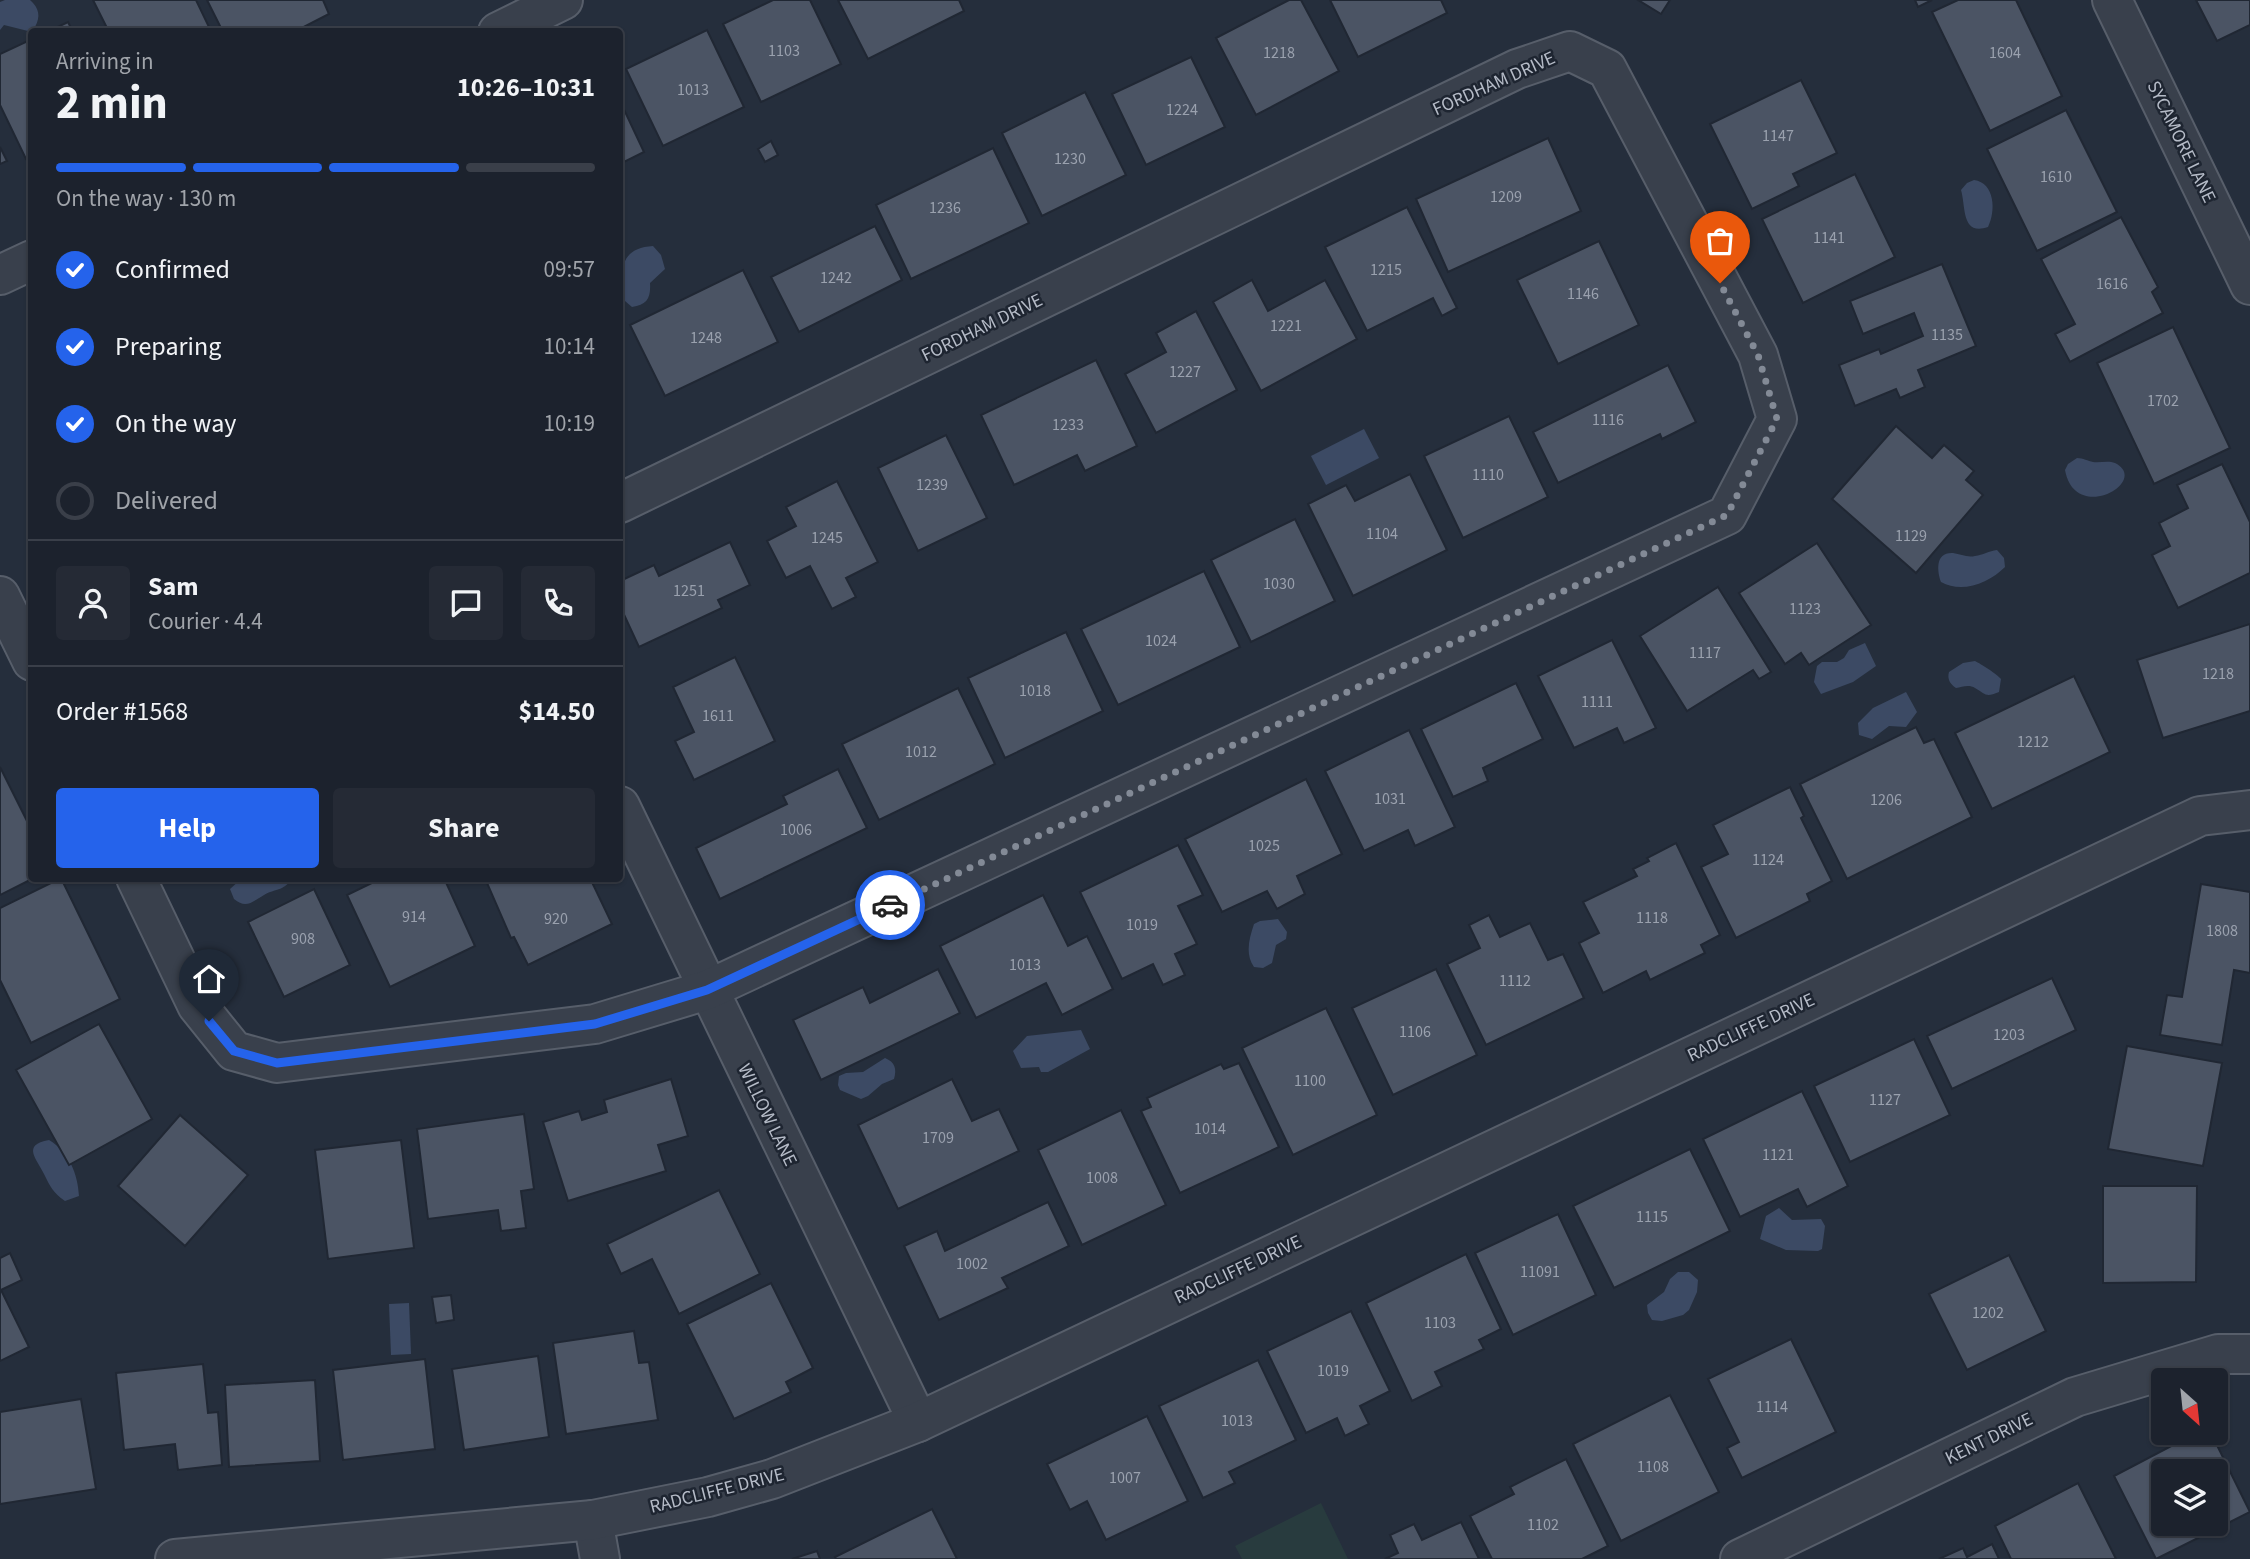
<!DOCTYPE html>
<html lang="en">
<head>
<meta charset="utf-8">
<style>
  :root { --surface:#1c222d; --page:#252a35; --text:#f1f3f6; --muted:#a0a4aa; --line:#3a3f49; --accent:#2563eb }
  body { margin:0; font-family:"Source Sans 3",sans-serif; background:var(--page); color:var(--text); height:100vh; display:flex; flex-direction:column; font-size:26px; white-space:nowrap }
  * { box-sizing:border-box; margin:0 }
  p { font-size:23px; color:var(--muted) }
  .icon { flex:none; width:38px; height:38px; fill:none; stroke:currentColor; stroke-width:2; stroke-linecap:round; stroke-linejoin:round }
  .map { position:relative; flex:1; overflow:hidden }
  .side { position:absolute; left:28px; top:28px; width:595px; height:854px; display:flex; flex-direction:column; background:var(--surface); border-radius:7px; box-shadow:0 2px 5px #0004,0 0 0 2px var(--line) }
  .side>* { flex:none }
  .needle { width:46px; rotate:153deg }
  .controls { position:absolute; left:2151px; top:1368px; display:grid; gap:14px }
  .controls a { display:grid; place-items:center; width:77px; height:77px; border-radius:7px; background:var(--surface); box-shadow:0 2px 5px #0004,0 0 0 2px var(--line); font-size:35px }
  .pin { position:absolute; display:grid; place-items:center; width:60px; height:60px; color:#fff; margin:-72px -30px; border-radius:50% 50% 50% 0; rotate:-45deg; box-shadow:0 0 7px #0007 }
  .pin .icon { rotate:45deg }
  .courier { position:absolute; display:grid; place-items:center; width:70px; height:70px; margin:-35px; border:5px solid #2563eb; border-radius:50%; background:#fff; color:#222; box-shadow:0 2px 9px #0007 }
  .headline em { font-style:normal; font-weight:700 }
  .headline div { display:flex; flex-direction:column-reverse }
  .headline { display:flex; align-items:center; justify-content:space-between; height:119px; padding:0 28px }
  h1 { font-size:46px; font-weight:700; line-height:52px }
  .bar { display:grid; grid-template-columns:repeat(4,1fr); gap:10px 7px; align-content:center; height:84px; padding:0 28px }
  .bar i { height:9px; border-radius:5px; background:var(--line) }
  .bar .active { background:var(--accent) }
  .bar p { grid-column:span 4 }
  .line { display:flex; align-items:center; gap:18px; padding:0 28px; border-top:2px solid var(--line) }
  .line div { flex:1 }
  .round { display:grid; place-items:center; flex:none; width:74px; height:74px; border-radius:7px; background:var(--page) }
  ol { padding:0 28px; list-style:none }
  li { display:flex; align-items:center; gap:21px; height:77px }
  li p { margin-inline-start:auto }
  li .icon { padding:7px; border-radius:50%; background:var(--accent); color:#fff; stroke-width:4 }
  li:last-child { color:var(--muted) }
  li i { width:38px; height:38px; border:4px solid var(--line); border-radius:50% }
  .primary-button { display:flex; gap:14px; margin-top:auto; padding:14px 28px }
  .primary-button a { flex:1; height:80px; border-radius:7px; background:var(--accent); color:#fff; font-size:28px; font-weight:700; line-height:80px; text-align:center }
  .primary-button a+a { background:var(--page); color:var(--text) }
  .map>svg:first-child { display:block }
</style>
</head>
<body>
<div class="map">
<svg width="2250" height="1559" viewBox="0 0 2250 1559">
  <rect width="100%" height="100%" fill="#252e3c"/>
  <polygon fill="#283b3e" points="1321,1503 1348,1559 1242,1559 1235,1546"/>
  <g fill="#3c4a64">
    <path d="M5 0H30C39 8 41 16 35 27L28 31 4 25 0 30V2Z"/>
    <path d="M1974 180C1995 183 1996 211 1988 227 1961 236 1966 207 1961 190L1967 183Z"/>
    <path d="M653 246 661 255 665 269 650 283C651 298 647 305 632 307L625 301C620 273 618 248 653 246Z"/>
    <polygon points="1364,429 1379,458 1326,485 1311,456"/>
    <path d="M2077 458C2083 458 2088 461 2093 462 2101 463 2108 460 2115 463 2151 481 2075 525 2065 470L2068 464Z"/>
    <path d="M1997 550 2004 558 2005 567C1989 583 1962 594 1941 582 1937 571 1935 552 1953 553 1961 554 1967 558 1975 556 1983 555 1989 551 1997 550Z"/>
    <polygon points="1865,643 1876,666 1853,682 1821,694 1814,682 1817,666 1822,662 1837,662 1844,658 1849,650"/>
    <path d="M1975 661C1981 664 1997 674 2001 679L1999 692C1985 698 1986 694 1975 688 1969 684 1962 687 1956 688 1950 684 1947 679 1949 672L1963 663Z"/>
    <polygon points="1906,692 1917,712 1906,727 1889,726 1872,739 1859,735 1858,723 1873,708"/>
    <path d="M241 879V878L292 879C282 892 276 888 264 895 252 902 246 909 234 899L230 889Z"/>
    <path d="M1278 919 1287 932 1286 939 1276 945 1272 963 1263 968 1254 967C1245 954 1249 939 1254 924L1260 921Z"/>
    <polygon points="1081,1030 1090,1049 1048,1072 1041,1072 1039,1067 1021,1068 1013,1051 1027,1036"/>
    <path d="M885 1058C895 1062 897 1069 894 1079L882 1084 868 1096 861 1099 840 1090 838 1085 839 1076 846 1073 863 1072Z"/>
    <path d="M49 1140C69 1152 78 1174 79 1196L65 1201C53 1193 50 1186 44 1174 37 1159 21 1145 49 1140Z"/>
    <polygon points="1779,1208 1792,1220 1821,1219 1825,1226 1822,1249 1818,1251 1786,1250 1760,1239 1766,1216"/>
    <polygon points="1678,1272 1689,1272 1698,1280 1697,1292 1689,1310 1683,1315 1662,1321 1652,1320 1648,1313 1647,1305 1664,1292 1670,1279"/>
    <polygon points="409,1303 411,1354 391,1355 389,1304"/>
  </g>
  <g fill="#4b5464" stroke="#202733" stroke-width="2" fill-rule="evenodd">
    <polygon points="93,0 196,0 209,27 200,32 109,32"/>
    <polygon points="207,0 323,0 329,14 294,32 223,32"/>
    <polygon points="773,0 810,0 841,64 761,102 723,24"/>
    <polygon points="838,0 959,0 964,11 868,59"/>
    <polygon points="1289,0 1301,0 1339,71 1256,115 1216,38"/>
    <polygon points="1330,0 1441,0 1447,13 1358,57"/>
    <polygon points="1638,0 1670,0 1661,14"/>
    <polygon points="1915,0 1932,0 1918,7"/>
    <polygon points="1958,0 2016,0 2062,96 1990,131 1932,12"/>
    <polygon points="2196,0 2250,0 2250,25 2217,41"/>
    <polygon points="68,22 73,32 47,32"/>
    <polygon points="707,30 744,107 663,146 626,69"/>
    <polygon points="32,39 32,156 26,159 0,105 0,54"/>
    <polygon points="1191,57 1225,127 1146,165 1112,94"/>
    <polygon points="1801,80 1837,153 1793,174 1799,186 1752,209 1710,124"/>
    <polygon points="1085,92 1126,175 1042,216 1002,133"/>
    <polygon points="620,101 644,152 620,164"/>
    <polygon points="2066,110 2117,212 2037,251 1987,149"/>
    <polygon points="1548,138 1581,211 1448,272 1416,199"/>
    <polygon points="771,141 778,155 765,162 758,149"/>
    <polygon points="0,147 7,161 0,164"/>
    <polygon points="993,148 1029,223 911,279 876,205"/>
    <polygon points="1855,174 1895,257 1803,303 1762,219"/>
    <polygon points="1407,207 1457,308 1442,316 1433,298 1367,331 1325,247"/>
    <polygon points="2121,217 2158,287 2152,292 2163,313 2070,362 2055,334 2075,324 2041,259"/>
    <polygon points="875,226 902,280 799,332 771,277"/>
    <polygon points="1599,241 1639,325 1558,364 1517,280"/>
    <polygon points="1942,264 1976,346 1918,370 1925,387 1900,398 1896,389 1855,406 1839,365 1879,349 1881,354 1923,336 1914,313 1863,334 1850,301"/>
    <polygon points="743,270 778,342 665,396 630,325"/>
    <polygon points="1252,280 1268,311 1325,280 1357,339 1261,391 1213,302"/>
    <polygon points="1196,311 1237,390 1156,433 1125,374 1166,352 1156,333"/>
    <polygon points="2173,327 2230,448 2154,484 2097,363"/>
    <polygon points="1096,360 1137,446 1085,471 1077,455 1014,485 981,415"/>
    <polygon points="1668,365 1696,422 1662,439 1660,434 1558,483 1533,432"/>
    <polygon points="1509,416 1548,497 1463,538 1424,456"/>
    <polygon points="1896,426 1932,458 1944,445 1974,471 1966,480 1983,495 1916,573 1832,499"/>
    <polygon points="946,435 987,518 918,551 878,468"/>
    <polygon points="2222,464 2250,522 2250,573 2178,608 2152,555 2170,546 2159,523 2188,508 2177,485"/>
    <polygon points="1410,474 1447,550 1353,596 1308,504 1346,485 1355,501"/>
    <polygon points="837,481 878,562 846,578 856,597 832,609 810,566 786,578 767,541 796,526 786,507"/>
    <polygon points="1295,519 1335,601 1251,642 1211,560"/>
    <polygon points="730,542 750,585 718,600 722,608 639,647 620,606 620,581 654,565 659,576"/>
    <polygon points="1817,543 1871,625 1809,665 1801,653 1785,664 1739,593"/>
    <polygon points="1204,571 1240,647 1118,705 1081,629"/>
    <polygon points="1718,587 1771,672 1759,679 1753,670 1687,711 1640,636"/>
    <polygon points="2250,624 2250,711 2163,738 2137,660"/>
    <polygon points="1066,632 1103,711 1005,758 968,678"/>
    <polygon points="1612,640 1656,728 1624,743 1617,728 1574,748 1538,676"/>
    <polygon points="735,657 775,741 694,780 675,741 694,732 673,687"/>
    <polygon points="2074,676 2110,752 1992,809 1955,733"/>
    <polygon points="1516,683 1543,739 1483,768 1488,781 1453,797 1421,729"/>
    <polygon points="958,688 995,764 879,820 842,744"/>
    <polygon points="1916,727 1924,743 1934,739 1972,817 1847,879 1800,784"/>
    <polygon points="1409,730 1455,827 1415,846 1408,830 1364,851 1325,771"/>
    <polygon points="0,767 32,831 32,878 34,878 0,895"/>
    <polygon points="838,769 867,828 720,899 696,848 787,804 783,796"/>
    <polygon points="1306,779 1342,854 1297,876 1305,894 1277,909 1267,891 1222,912 1185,839"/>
    <polygon points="1790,787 1804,816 1801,818 1832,881 1807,894 1810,901 1736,938 1701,867 1728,854 1713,825"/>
    <polygon points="1676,843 1720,935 1701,945 1705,953 1650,980 1646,971 1603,993 1579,943 1599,933 1583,902 1637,876 1633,869 1649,861 1647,858"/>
    <polygon points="1178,845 1203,895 1178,906 1197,944 1175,954 1185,975 1163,985 1153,964 1122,979 1080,892"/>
    <polygon points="61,878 120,999 31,1043 0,980 0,908"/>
    <polygon points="382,878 444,878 475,946 390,987 347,895"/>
    <polygon points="495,878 590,878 612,924 528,965 514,937 511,938 487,883"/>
    <polygon points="2201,884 2250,892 2250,973 2234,970 2222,1045 2160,1035 2167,995 2182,997"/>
    <polygon points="314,889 350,965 284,997 248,922"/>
    <polygon points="1043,895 1068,946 1087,936 1113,989 1062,1015 1046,983 976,1018 940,946"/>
    <polygon points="1489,915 1500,937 1530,923 1548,960 1563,954 1584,998 1486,1045 1447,964 1480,948 1469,925"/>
    <polygon points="938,969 960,1013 821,1080 793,1020 863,987 870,1003"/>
    <polygon points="1436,969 1477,1055 1393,1095 1352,1008"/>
    <polygon points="2052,978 2076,1030 1952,1089 1927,1036"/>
    <polygon points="1326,1008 1377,1115 1293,1155 1242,1048"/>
    <polygon points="99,1024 152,1119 69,1165 16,1070"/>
    <polygon points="1914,1039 1950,1115 1850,1162 1814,1086"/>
    <polygon points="2127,1046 2222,1063 2203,1166 2108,1149"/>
    <polygon points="1239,1063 1279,1147 1180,1193 1141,1111 1151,1107 1147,1098 1221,1064 1224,1069"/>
    <polygon points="671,1079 688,1136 658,1145 666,1171 568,1201 543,1122 579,1111 582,1120 607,1112 604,1100"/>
    <polygon points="952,1079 972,1121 999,1109 1019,1151 898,1209 858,1125"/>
    <polygon points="1802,1091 1848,1186 1807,1207 1798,1189 1740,1217 1703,1139"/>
    <polygon points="1121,1110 1166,1205 1082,1245 1038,1150"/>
    <polygon points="524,1114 534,1189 521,1191 526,1228 501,1231 498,1210 428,1219 417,1129"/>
    <polygon points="180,1115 248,1175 185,1246 118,1186"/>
    <polygon points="401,1140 414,1248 328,1259 315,1150"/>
    <polygon points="1690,1149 1730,1231 1614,1288 1573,1206"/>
    <polygon points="2103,1186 2197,1186 2196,1282 2103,1283"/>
    <polygon points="719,1190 760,1274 679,1314 652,1259 621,1274 607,1244"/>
    <polygon points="1048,1202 1069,1246 1002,1278 1008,1288 939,1320 904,1246 937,1231 945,1251"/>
    <polygon points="1558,1214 1596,1295 1513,1335 1475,1253"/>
    <polygon points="10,1253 22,1280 1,1290 29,1347 0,1361 0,1258"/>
    <polygon points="1466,1254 1501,1329 1479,1340 1484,1349 1435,1372 1442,1386 1412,1401 1366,1303"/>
    <polygon points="2009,1255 2046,1331 1967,1370 1929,1294"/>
    <polygon points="771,1283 813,1368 786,1382 791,1392 734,1419 687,1324"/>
    <polygon points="451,1295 454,1320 436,1323 432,1297"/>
    <polygon points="1351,1311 1390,1391 1360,1406 1369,1424 1345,1436 1337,1418 1306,1433 1267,1351"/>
    <polygon points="634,1331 639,1363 649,1362 658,1420 566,1434 553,1343"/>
    <polygon points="1791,1339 1836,1432 1742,1478 1727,1448 1739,1442 1708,1379"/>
    <polygon points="538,1356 549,1437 464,1450 452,1369"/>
    <polygon points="425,1359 435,1449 343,1460 333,1370"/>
    <polygon points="1258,1360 1296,1440 1229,1472 1235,1483 1203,1498 1159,1406"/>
    <polygon points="203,1364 208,1413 218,1412 222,1465 178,1470 175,1444 124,1450 116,1373"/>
    <polygon points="315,1380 320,1461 229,1467 225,1385"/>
    <polygon points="1670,1395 1719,1492 1621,1541 1573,1444"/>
    <polygon points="81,1399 96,1489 0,1504 0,1412"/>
    <polygon points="1147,1416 1188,1501 1106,1540 1087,1501 1070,1510 1047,1464"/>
    <path d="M2196 1433H2211L2250 1512 2156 1559 2114 1476ZM2163 1472H2216V1524H2163Z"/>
    <polygon points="1566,1459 1608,1546 1582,1559 1492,1559 1470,1516 1514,1494 1510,1487"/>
    <polygon points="2078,1483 2116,1559 2011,1559 1995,1526"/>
    <polygon points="932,1509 957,1559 836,1559 835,1557"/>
    <polygon points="1461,1522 1479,1559 1385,1559 1398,1553 1390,1535 1414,1524 1422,1540"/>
    <polygon points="1992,1544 1999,1559 1939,1559 1963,1548 1967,1557"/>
    <polygon points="817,1551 820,1559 792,1559"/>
  </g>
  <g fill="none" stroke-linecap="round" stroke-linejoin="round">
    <g stroke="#575e6a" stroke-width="42">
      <g id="minor">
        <polyline points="2112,0 2250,285"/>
        <polyline points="498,32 563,0"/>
        <polyline points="0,275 32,260"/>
        <polyline points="0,596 32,661"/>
        <polyline points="620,806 918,1422"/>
        <polyline points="136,878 197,1005 234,1051 277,1063 595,1024 707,990 1727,515 1777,419 1758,355 1607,69 1570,51 1517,69 620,503"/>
        <polyline points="593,1520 600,1559"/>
        <polyline points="175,1559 593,1520 708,1497 772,1479 918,1422 2200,816 2250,810"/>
        <polyline points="1740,1559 2075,1397 2218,1354 2250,1354"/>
      </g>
    </g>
    <use href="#minor" stroke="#39404c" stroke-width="38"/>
  </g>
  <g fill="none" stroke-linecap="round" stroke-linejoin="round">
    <polyline stroke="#838a96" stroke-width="7" stroke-dasharray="0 12.6" points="890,905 1727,515 1777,419 1758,355 1720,283"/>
    <polyline stroke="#2563eb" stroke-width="9" points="209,1021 234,1051 277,1063 595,1024 707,990 890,905"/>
  </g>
  <g text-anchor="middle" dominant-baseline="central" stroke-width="5" stroke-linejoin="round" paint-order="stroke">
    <g font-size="16" fill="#9aa1ae">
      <text x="784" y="51">1103</text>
      <text x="1279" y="53">1218</text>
      <text x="2005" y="53">1604</text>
      <text x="693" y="90">1013</text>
      <text x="1182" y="110">1224</text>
      <text x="1778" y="136">1147</text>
      <text x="1070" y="159">1230</text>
      <text x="2056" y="177">1610</text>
      <text x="1506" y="197">1209</text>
      <text x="945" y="208">1236</text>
      <text x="1829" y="238">1141</text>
      <text x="1386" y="270">1215</text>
      <text x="836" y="278">1242</text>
      <text x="2112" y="284">1616</text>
      <text x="1583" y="294">1146</text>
      <text x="1286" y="326">1221</text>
      <text x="1947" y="335">1135</text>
      <text x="706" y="338">1248</text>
      <text x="1185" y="372">1227</text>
      <text x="2163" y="401">1702</text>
      <text x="1608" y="420">1116</text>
      <text x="1068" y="425">1233</text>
      <text x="1488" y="475">1110</text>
      <text x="932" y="485">1239</text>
      <text x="1382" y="534">1104</text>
      <text x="1911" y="536">1129</text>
      <text x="827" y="538">1245</text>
      <text x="1279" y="584">1030</text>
      <text x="689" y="591">1251</text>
      <text x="1805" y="609">1123</text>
      <text x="1161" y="641">1024</text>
      <text x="1705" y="653">1117</text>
      <text x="2218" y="674">1218</text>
      <text x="1035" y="691">1018</text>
      <text x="1597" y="702">1111</text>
      <text x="718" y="716">1611</text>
      <text x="2033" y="742">1212</text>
      <text x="921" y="752">1012</text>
      <text x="1390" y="799">1031</text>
      <text x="1886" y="800">1206</text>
      <text x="796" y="830">1006</text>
      <text x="1264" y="846">1025</text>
      <text x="1768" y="860">1124</text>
      <text x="414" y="917">914</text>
      <text x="1652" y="918">1118</text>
      <text x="556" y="919">920</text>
      <text x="1142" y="925">1019</text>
      <text x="2222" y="931">1808</text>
      <text x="303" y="939">908</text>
      <text x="1025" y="965">1013</text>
      <text x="1515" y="981">1112</text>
      <text x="1415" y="1032">1106</text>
      <text x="2009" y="1035">1203</text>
      <text x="1310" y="1081">1100</text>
      <text x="1885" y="1100">1127</text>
      <text x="1210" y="1129">1014</text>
      <text x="938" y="1138">1709</text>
      <text x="1778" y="1155">1121</text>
      <text x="1102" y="1178">1008</text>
      <text x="1652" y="1217">1115</text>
      <text x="972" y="1264">1002</text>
      <text x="1540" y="1272">11091</text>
      <text x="1988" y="1313">1202</text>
      <text x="1440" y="1323">1103</text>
      <text x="1333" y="1371">1019</text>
      <text x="1772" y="1407">1114</text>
      <text x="1237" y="1421">1013</text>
      <text x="1653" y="1467">1108</text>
      <text x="1125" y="1478">1007</text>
      <text x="1543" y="1525">1102</text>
    </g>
    <g font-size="19" fill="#b5bbc7" stroke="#1e2531">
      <text transform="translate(1494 84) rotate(-24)">FORDHAM DRIVE</text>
      <text transform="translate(2181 142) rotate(64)">SYCAMORE LANE</text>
      <text transform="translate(982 328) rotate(-26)">FORDHAM DRIVE</text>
      <text transform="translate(1751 1028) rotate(-25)">RADCLIFFE DRIVE</text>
      <text transform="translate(767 1115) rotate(64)">WILLOW LANE</text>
      <text transform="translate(1238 1270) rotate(-25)">RADCLIFFE DRIVE</text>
      <text transform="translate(1989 1439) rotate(-26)">KENT DRIVE</text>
      <text transform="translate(717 1491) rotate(-14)">RADCLIFFE DRIVE</text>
    </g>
  </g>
</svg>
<div class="controls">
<a><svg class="needle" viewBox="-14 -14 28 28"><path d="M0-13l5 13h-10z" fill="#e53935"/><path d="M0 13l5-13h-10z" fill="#a0a4aa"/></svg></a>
<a><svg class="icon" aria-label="layers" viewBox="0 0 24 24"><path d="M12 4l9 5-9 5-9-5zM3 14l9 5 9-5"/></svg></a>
</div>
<div class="pin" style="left:1720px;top:283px;background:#ea580c"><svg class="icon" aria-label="bag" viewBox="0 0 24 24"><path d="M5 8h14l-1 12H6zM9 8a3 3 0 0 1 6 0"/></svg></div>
<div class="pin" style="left:209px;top:1021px;background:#1f2937"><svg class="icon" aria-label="home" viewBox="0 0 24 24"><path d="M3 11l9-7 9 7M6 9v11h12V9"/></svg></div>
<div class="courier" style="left:890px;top:905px"><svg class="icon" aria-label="car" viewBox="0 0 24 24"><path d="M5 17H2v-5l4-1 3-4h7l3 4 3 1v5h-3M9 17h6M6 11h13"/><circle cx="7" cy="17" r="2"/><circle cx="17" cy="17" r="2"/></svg></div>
<section class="side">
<div class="headline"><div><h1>2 min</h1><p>Arriving in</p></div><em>10:26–10:31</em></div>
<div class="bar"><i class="active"></i><i class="active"></i><i class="active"></i><i></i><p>On the way · 130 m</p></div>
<ol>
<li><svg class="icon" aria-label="check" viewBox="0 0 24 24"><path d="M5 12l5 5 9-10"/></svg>Confirmed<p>09:57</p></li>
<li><svg class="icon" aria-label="check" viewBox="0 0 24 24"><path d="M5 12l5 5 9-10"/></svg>Preparing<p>10:14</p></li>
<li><svg class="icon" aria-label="check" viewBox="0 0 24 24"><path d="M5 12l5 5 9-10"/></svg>On the way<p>10:19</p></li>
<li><i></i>Delivered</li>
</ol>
<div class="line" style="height:126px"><a class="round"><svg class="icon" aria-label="person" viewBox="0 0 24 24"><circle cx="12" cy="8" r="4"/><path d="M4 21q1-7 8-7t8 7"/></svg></a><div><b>Sam</b><p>Courier · 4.4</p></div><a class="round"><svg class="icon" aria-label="chat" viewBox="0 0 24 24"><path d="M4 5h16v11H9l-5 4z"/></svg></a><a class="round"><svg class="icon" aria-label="phone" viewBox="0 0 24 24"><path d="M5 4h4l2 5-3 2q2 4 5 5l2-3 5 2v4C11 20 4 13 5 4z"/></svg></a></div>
<div class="line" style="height:91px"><div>Order #1568</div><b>$14.50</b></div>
<div class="primary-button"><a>Help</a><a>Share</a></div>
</section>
</div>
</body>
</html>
